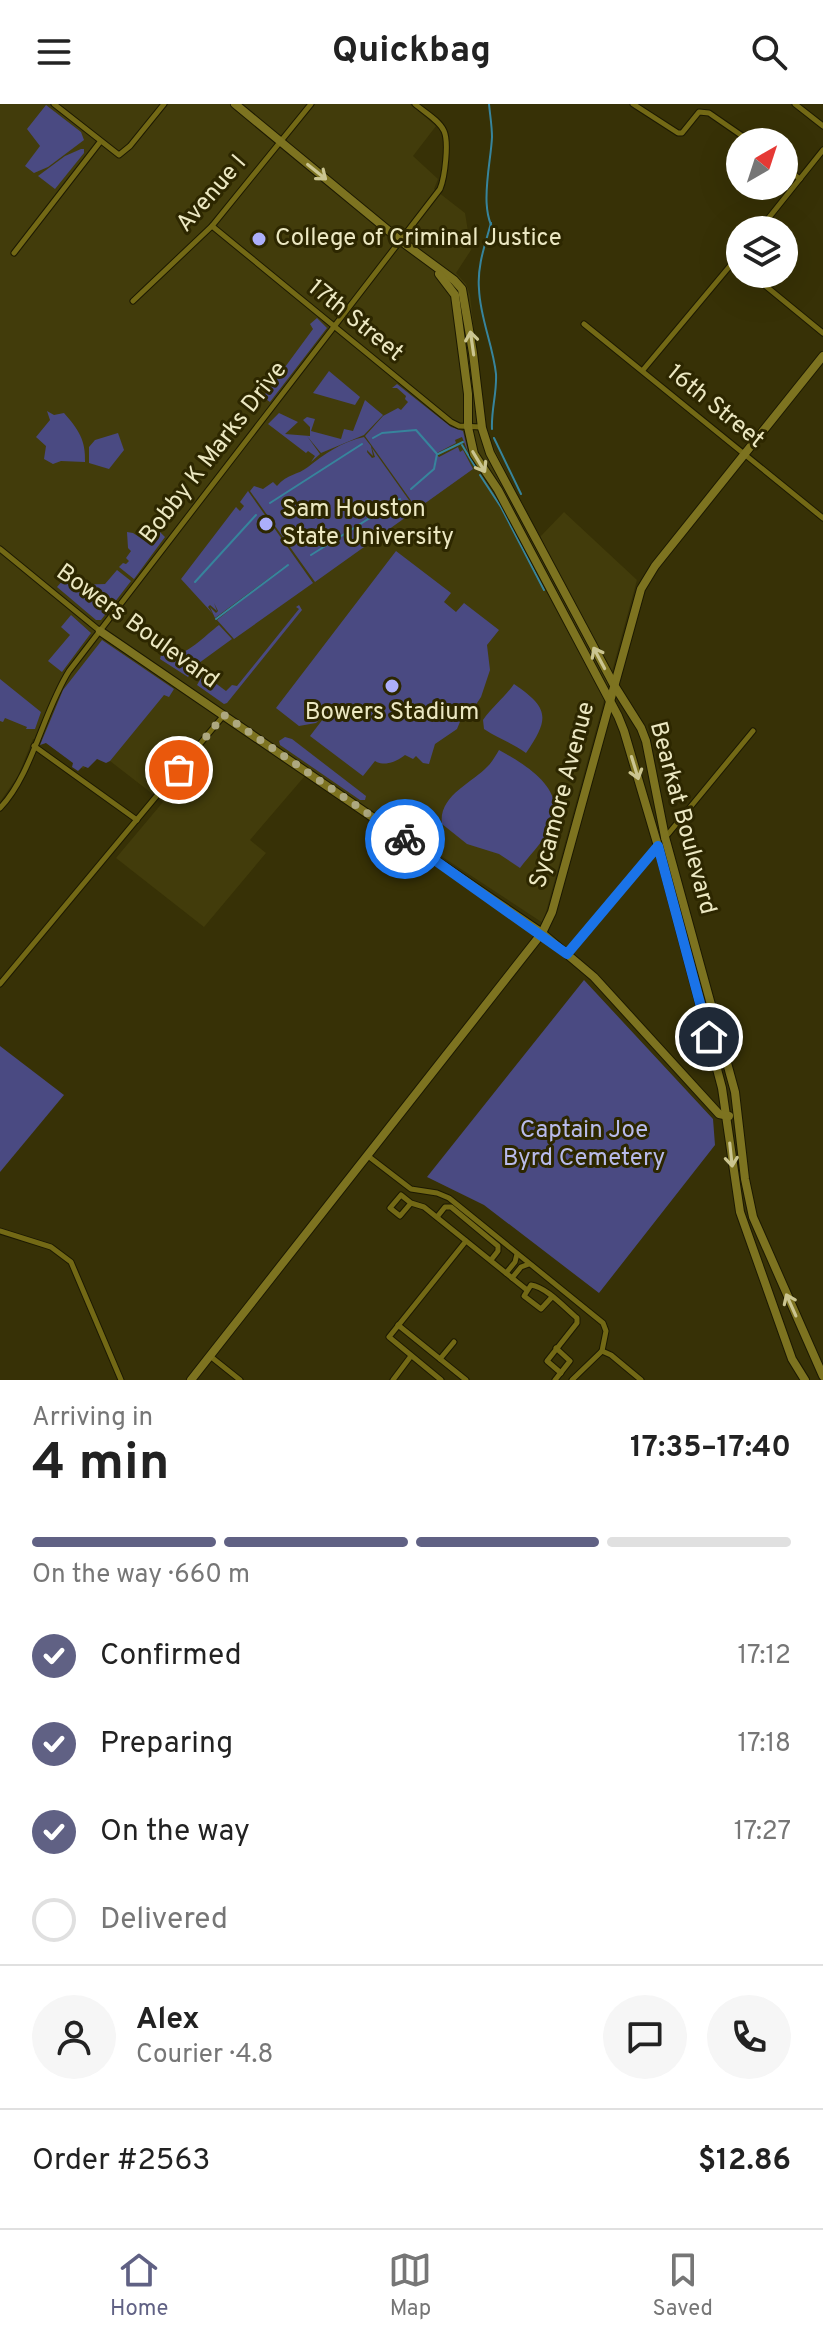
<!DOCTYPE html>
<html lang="en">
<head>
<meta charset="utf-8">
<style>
  :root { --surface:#fff; --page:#f6f6f6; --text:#222; --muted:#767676; --line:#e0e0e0; --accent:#606184 }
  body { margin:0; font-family:Overpass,sans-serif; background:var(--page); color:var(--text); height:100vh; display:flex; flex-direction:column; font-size:30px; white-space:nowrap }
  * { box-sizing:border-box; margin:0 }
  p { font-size:26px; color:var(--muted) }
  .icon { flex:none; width:44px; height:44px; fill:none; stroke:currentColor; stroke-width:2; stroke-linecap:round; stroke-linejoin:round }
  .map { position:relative; height:1276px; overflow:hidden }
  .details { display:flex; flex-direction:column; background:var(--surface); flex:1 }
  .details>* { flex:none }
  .needle { width:52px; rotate:39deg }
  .fabs { position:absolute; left:726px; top:24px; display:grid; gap:16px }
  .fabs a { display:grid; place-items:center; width:72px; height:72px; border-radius:50%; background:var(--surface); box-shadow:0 8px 32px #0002; font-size:40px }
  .pin { position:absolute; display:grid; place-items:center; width:68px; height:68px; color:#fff; margin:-34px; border:4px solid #fff; border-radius:50%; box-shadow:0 2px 8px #0007 }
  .courier { position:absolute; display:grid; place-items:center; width:80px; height:80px; margin:-40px; border:6px solid #1a73e8; border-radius:50%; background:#fff; color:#222; box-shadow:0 2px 10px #0007 }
  .headline em { font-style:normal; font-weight:700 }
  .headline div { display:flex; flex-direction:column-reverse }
  .headline { display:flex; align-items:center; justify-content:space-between; height:136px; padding:0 32px }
  h1 { font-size:52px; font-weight:700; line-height:60px }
  .bar { display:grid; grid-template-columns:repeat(4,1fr); gap:12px 8px; align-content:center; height:96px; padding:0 32px }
  .bar i { height:10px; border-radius:6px; background:var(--line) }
  .bar .selected { background:var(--accent) }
  .bar p { grid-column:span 4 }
  .line { display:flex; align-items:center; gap:20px; padding:0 32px; border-top:2px solid var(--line) }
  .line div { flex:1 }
  .round { display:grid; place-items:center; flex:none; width:84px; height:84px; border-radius:42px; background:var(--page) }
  ol { padding:0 32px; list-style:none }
  li { display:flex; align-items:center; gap:24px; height:88px }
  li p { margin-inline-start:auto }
  li .icon { padding:8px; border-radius:50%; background:var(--accent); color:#fff; stroke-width:4 }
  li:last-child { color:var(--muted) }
  li i { width:44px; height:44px; border:4px solid var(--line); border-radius:50% }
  header { display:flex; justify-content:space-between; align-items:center; height:104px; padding:0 32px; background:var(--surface); font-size:36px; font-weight:700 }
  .tabs { display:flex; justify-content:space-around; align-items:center; height:112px; border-top:2px solid var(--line); background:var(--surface); font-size:22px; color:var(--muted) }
  .tabs a { display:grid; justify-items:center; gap:4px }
  .tabs .selected { color:var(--accent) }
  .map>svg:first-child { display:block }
</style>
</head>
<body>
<header><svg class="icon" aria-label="menu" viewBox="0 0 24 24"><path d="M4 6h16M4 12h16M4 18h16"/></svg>Quickbag<svg class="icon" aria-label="search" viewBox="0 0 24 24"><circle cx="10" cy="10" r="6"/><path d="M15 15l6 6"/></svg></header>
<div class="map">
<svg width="823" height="1276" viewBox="0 0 823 1276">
  <rect width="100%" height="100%" fill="#373106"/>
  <polygon fill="#423c0b" points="0,0 410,0 436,22 413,52 438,75 434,85 465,109 471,146 456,169 466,180 470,191 484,315 492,340 540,433 564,408 637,476 543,819 310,666 250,736 266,749 204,823 116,754 163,698 110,657 97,652 83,665 43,637 33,635 18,672 0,698"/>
  <g fill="#4a4a82">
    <polygon points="46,1 81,28 84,36 48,63 34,69 25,62 40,42 27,25"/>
    <polygon points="81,45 84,45 84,49 55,85 38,72 65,52"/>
    <polygon points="317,214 327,224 270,298 263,293 313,225 310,220"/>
    <polygon points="329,267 360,293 355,301 313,289"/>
    <polygon points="397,280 451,323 463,327 468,348 462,333 455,336 456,339 437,349 437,351 439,353 458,343 460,348 463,346 473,365 417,405 365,332 383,312 398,304 401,306 408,298 405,295 406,292 397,284 392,284"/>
    <polygon points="365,296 383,311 364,331 321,349 307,332 320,350 311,358 315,352 308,347 306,349 268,320 279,309 298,318 285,330 310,332 310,323 303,316 307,313 315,315 311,327 341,335 344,325 353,327"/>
    <path d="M47 307 54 311 64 309C78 325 86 336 85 358L61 357 53 360 44 355 46 342 36 333 50 316Z"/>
    <polygon points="118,329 124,346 109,365 89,359 89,343 95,336"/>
    <path d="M364 333 371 342 373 352 367 346 368 355 367 348 372 354 375 353 372 344 416 406 315 478 250 387 254 382 263 385 273 378 277 382C287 370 298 371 308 363 323 351 343 337 364 333Z"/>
    <polygon points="248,387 313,479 234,535 217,516 288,460 215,514 210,503 216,509 218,507 214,499 217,507 210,501 208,503 213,510 181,475 236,403 240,407 244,402 240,398"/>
    <polygon points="159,427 165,433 134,475 119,463 123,459 126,460 129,457 126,454 131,447 128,444 127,428 133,429 147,438"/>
    <path d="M396 447 451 489 444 498 456 508 464 499 499 526 487 541 490 566 481 593 475 602 464 608 457 625 435 640 429 660 423 659 416 652 413 655 405 651C398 657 385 663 375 657L363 672 310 632 323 615 322 613 316 619 299 622 276 604Z"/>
    <polygon points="117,466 131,477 101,516 96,516 57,483 64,475 77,481 105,480"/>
    <polygon points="299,501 302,506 227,599 224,600 197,581 205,567 209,568 206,572 226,587 232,581 237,582 299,505 296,503"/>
    <polygon points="71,511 91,529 62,568 48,557 70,531 61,523"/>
    <path d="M219 521 232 535 199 559 188 573 160 555 161 551C183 557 203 533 219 521Z"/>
    <polygon points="102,536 174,585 169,593 164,591 110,657 106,659 97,655 88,664 83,662 78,667 72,663 73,659 46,639 40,641 63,586"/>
    <polygon points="0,575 41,608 35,625 26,625 27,623 5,614 3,618 0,617"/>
    <path d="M514 580C549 604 550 614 526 649 513 639 499 635 484 625L483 616C493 602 505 593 514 580Z"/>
    <polygon points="285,633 292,635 366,692 365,696 360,696 280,641 279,637"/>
    <path d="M499 646C528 662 572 688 548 728 540 741 529 752 520 764L499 750 467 740 442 720C438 692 472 679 488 662 492 658 496 651 499 646Z"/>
    <polygon points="584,876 713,1015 715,1041 599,1189 484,1101 427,1073"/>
    <polygon points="0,942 64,991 0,1068"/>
  </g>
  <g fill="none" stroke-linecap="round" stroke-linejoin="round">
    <g stroke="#37849c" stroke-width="2">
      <path d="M489 0C490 11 492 22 492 33 491 61 476 112 500 134"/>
      <path d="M491 119C485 141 477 162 479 185 480 214 493 241 496 270 497 289 491 306 492 325"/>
      <polyline points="373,334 382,329 416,326 437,350 434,365 411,385"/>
      <polyline points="494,334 521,390"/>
      <polyline points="462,341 476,364"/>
      <polyline points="438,350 463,338"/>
      <polyline points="480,371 501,403 544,486"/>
      <polyline points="270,399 362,340"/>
      <polyline points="311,451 400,395"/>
      <polyline points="195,478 256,411"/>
      <polyline points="216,515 288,461"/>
    </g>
    <g stroke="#1c1902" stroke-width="7">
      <g id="street">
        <polyline points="54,0 119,51 130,42 164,0"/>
        <polyline points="633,0 678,29 682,29 699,8 709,9 751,38"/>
        <polyline points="795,0 823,22"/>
        <polyline points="784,63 800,75"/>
        <polyline points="212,122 451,318 459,322 481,323"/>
        <polyline points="759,126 823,46"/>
        <polyline points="14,149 100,38"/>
        <polyline points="751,170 823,229"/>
        <polyline points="133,197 212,122 311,0"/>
        <polyline points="584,220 823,414"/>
        <polyline points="643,266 740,150"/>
        <polyline points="0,445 100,527"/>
        <polyline points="34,642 137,716"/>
        <path d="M0 704C32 671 43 608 69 567L440 85C445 73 449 38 444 27 439 16 424 8 415 0"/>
        <polyline points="664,735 753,627"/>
        <polyline points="567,850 658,742"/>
        <polyline points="0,880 224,611"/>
        <polyline points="368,1052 411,1085 437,1089 449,1094 603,1219 606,1227 602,1247"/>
        <polyline points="411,1099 401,1091 390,1104 400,1112 411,1099 424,1103 527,1186"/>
        <polyline points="437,1113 445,1103 451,1103 498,1142 498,1147 491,1156"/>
        <polyline points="0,1127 51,1143 71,1158 121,1276"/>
        <polyline points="506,1169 515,1158 517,1150"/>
        <polyline points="512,1174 521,1163 529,1160"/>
        <path d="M552 1193 541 1205 524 1192 531 1181C546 1183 564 1203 577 1214V1219L547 1257 561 1269"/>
        <polyline points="398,1221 466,1276"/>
        <polyline points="602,1247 611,1251 641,1276"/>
        <polyline points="210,1252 240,1276"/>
        <polyline points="440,1255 454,1238"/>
        <polyline points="393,1276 411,1252"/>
        <polyline points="441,1276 389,1233 466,1137"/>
        <polyline points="555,1276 570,1257 556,1244"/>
        <polyline points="572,1276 602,1247"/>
      </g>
    </g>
    <g stroke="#1c1902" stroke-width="10">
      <g id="secondary">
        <polyline points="235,0 401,137 454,176 462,185 473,249 482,324 490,349 614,581 641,624 646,637 665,733 735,988 745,1075 753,1113 823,1272"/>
        <polyline points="439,170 455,191 468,290 468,323 474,350 498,386 618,612 624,627 658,742 722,984 740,1108 792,1255 805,1276"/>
        <polyline points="100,527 542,829 594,873 719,1010 729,1012"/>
        <polyline points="191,1276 542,829 552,808 641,485 655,462 823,252"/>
      </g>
    </g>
    <use href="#street" stroke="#736915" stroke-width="5"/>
    <use href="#secondary" stroke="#7d7320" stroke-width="8"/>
  </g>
  <defs><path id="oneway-shaft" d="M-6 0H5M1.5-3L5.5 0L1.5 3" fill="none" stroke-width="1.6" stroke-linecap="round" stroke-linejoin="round" transform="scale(2)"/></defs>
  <g stroke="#cbc591">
    <use href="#oneway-shaft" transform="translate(317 68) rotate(39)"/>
    <use href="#oneway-shaft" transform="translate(472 239) rotate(-98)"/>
    <use href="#oneway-shaft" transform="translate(479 358) rotate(59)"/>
    <use href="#oneway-shaft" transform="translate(599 554) rotate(-118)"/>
    <use href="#oneway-shaft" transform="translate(635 664) rotate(73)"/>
    <use href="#oneway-shaft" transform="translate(731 1051) rotate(84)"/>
    <use href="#oneway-shaft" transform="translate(791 1201) rotate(-114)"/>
  </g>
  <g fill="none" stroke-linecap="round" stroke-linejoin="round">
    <polyline stroke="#ada880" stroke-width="8" stroke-dasharray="0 14.4" points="179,666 224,611 405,735"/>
    <polyline stroke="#1a73e8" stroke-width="10" points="405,735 567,850 658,742 709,933"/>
  </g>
  <g fill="#acaffb" stroke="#2d2700" stroke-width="3">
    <circle cx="259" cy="135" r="8"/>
    <circle cx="266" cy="420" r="8"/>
    <circle cx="392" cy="582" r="8"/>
  </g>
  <g text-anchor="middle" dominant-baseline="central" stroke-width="6" stroke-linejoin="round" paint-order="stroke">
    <g font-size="24" fill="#ece8c2" stroke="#2d2700">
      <text transform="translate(212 90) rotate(-49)">Avenue I</text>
      <text transform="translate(355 217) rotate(39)">17th Street</text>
      <text transform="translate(715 303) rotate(39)">16th Street</text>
      <text transform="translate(214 349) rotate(-52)">Bobby K Marks Drive</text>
      <text transform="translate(137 523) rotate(36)">Bowers Boulevard</text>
      <text transform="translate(563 691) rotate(-75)">Sycamore Avenue</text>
      <text transform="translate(682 714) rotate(75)">Bearkat Boulevard</text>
    </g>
    <g font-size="24" fill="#ece8c2" stroke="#2d2700" text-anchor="start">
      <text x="275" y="135">College of Criminal Justice</text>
      <text x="282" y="406">Sam Houston<tspan x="282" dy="28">State University</tspan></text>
      <text x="392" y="609" text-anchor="middle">Bowers Stadium</text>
    </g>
    <g font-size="24" fill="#b8bbeb" stroke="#2d2700">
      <text x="584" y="1027">Captain Joe<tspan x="584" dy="28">Byrd Cemetery</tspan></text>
    </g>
  </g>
</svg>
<div class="fabs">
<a><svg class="needle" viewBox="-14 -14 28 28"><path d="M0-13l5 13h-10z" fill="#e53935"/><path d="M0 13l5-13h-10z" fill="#767676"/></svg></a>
<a><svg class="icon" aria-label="layers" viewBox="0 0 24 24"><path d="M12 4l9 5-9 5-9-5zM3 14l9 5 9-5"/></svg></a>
</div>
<div class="pin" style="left:179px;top:666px;background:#ea580c"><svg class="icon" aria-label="bag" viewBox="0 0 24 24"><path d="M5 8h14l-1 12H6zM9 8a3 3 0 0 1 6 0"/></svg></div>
<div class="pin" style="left:709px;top:933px;background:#1f2937"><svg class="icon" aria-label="home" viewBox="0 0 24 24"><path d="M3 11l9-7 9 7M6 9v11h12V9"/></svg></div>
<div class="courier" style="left:405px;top:735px"><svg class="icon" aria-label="bike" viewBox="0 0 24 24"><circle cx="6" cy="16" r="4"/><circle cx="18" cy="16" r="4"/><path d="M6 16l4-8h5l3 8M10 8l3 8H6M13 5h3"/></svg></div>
</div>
<section class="details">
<div class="headline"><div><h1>4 min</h1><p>Arriving in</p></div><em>17:35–17:40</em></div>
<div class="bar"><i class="selected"></i><i class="selected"></i><i class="selected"></i><i></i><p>On the way · 660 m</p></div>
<ol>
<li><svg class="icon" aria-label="check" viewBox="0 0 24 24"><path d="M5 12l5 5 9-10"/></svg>Confirmed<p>17:12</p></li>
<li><svg class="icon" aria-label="check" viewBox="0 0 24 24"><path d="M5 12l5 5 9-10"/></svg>Preparing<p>17:18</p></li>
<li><svg class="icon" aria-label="check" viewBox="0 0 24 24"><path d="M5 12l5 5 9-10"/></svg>On the way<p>17:27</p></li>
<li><i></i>Delivered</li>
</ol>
<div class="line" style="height:144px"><a class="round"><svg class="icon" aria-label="person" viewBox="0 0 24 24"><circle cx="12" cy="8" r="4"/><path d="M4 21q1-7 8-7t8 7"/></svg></a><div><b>Alex</b><p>Courier · 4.8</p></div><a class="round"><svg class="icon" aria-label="chat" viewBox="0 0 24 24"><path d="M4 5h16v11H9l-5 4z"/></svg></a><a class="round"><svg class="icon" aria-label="phone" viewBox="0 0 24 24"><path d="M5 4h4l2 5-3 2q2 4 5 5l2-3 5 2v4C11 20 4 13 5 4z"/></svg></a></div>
<div class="line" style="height:104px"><div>Order #2563</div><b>$12.86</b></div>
</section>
<nav class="tabs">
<a class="selected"><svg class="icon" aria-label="home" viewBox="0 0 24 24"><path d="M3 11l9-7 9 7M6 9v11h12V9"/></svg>Home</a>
<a><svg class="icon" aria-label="map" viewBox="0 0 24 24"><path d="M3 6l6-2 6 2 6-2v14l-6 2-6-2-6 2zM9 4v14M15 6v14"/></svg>Map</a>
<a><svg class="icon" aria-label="saved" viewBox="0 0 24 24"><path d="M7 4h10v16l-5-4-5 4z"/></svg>Saved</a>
</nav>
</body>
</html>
